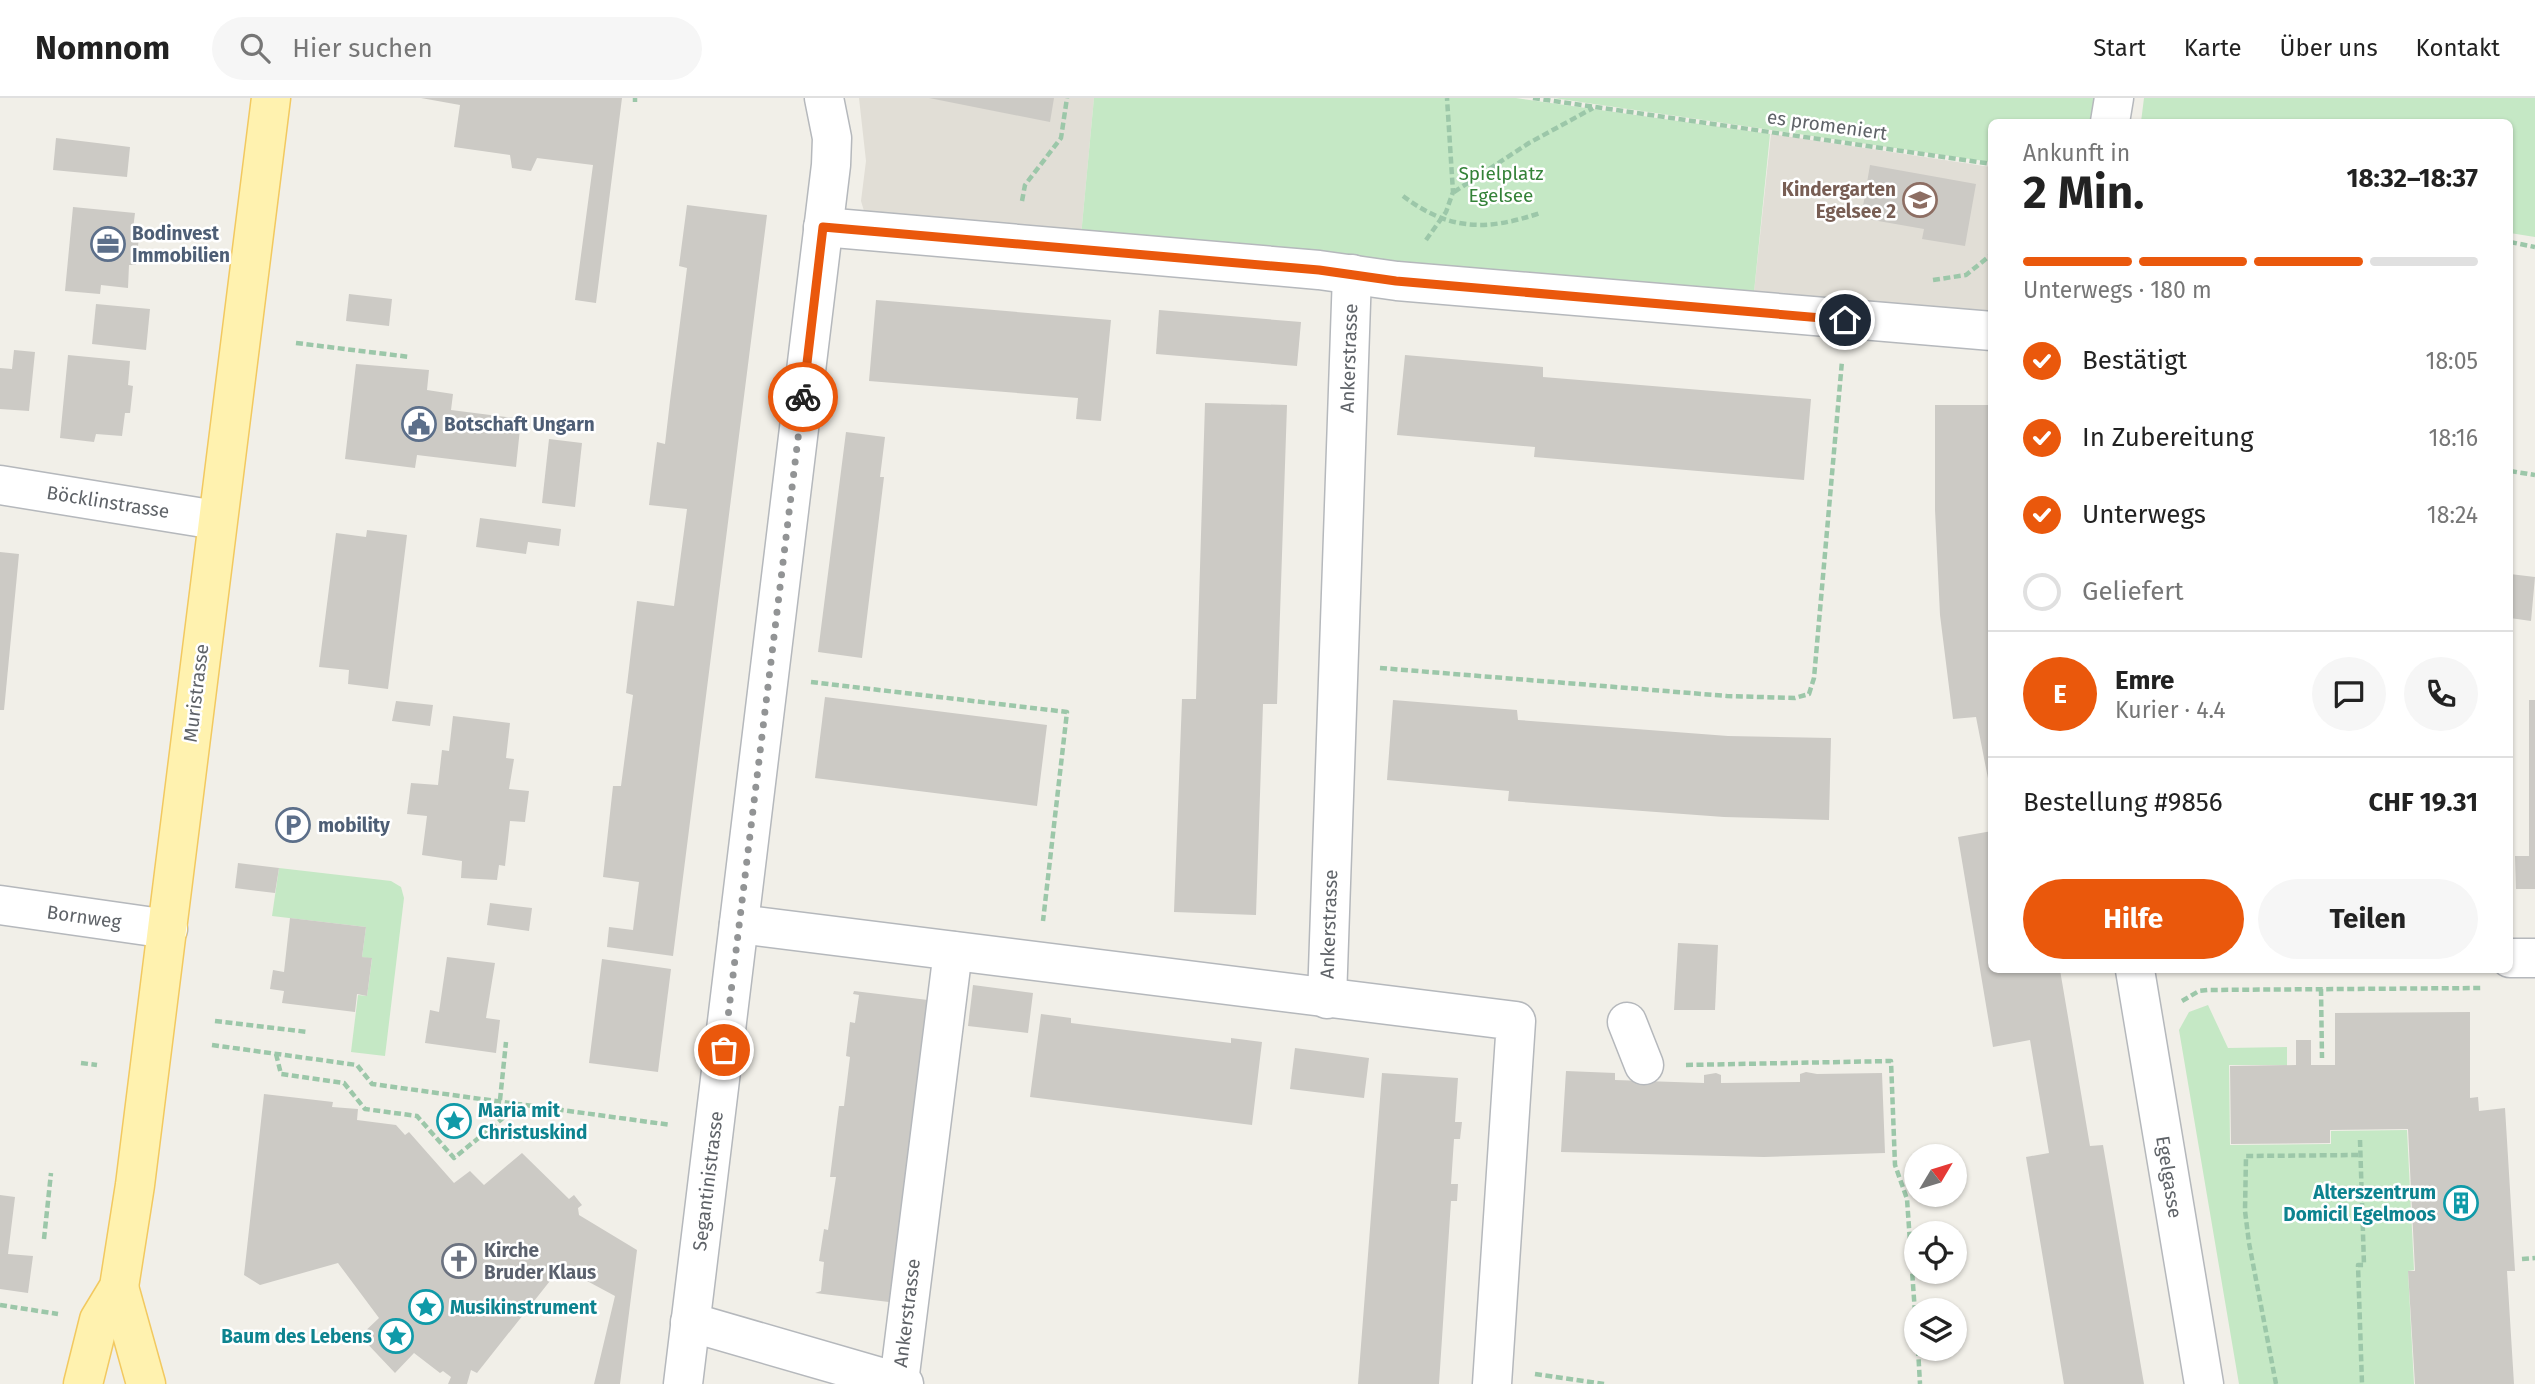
<!DOCTYPE html>
<html lang="de">
<head>
<meta charset="utf-8">
<style>
  :root { --surface:#fff; --page:#f6f6f6; --text:#222; --muted:#767676; --line:#e0e0e0; --accent:#ea580c }
  body { margin:0; font-family:"Fira Sans",sans-serif; background:var(--page); color:var(--text); height:100vh; display:flex; flex-direction:column; font-size:26px; white-space:nowrap }
  * { box-sizing:border-box; margin:0 }
  p { font-size:23px; color:var(--muted) }
  .icon { flex:none; width:38px; height:38px; fill:none; stroke:currentColor; stroke-width:2; stroke-linecap:round; stroke-linejoin:round }
  .map { position:relative; flex:1; overflow:hidden }
  .panel { position:absolute; left:1988px; top:21px; width:525px; height:854px; display:flex; flex-direction:column; background:var(--surface); border-radius:10px; box-shadow:0 2px 5px #0004 }
  .panel>* { flex:none }
  .needle { width:46px; rotate:52deg }
  .buttons { position:absolute; left:1904px; top:1046px; display:grid; gap:14px }
  .buttons a { display:grid; place-items:center; width:63px; height:63px; border-radius:50%; background:var(--surface); box-shadow:0 2px 5px #0004; font-size:35px }
  .pin { position:absolute; display:grid; place-items:center; width:60px; height:60px; color:#fff; margin:-30px; border:4px solid #fff; border-radius:50%; box-shadow:0 2px 7px #0007 }
  .courier { position:absolute; display:grid; place-items:center; width:70px; height:70px; margin:-35px; border:5px solid #ea580c; border-radius:50%; background:#fff; color:#222; box-shadow:0 2px 9px #0007 }
  .head em { font-style:normal; font-weight:700 }
  .head div { display:flex; flex-direction:column-reverse }
  .head { display:flex; align-items:center; justify-content:space-between; height:119px; padding:0 35px }
  h1 { font-size:46px; font-weight:700; line-height:52px }
  .bar { display:grid; grid-template-columns:repeat(4,1fr); gap:10px 7px; align-content:center; height:84px; padding:0 35px }
  .bar i { height:9px; border-radius:5px; background:var(--line) }
  .bar .on { background:var(--accent) }
  .bar p { grid-column:span 4 }
  .line { display:flex; align-items:center; gap:18px; padding:0 35px; border-top:2px solid var(--line) }
  .line div { flex:1 }
  .round { display:grid; place-items:center; flex:none; width:74px; height:74px; border-radius:37px; background:var(--page) }
  ol { padding:0 35px; list-style:none }
  li { display:flex; align-items:center; gap:21px; height:77px }
  li p { margin-inline-start:auto }
  li .icon { padding:7px; border-radius:50%; background:var(--accent); color:#fff; stroke-width:4 }
  li:last-child { color:var(--muted) }
  li i { width:38px; height:38px; border:4px solid var(--line); border-radius:50% }
  .primary-button { display:flex; gap:14px; margin-top:auto; padding:14px 35px }
  .primary-button a { flex:1; height:80px; border-radius:42px; background:var(--accent); color:#fff; font-size:28px; font-weight:700; line-height:80px; text-align:center }
  .primary-button a+a { background:var(--page); color:var(--text) }
  header { display:flex; align-items:center; gap:42px; box-sizing:border-box; height:98px; padding:0 35px; background:var(--surface); border-bottom:2px solid var(--line) }
  header strong { font-size:33px }
  nav { display:flex; gap:38px; margin-inline-start:auto; font-size:24px }
  .search { width:490px; height:63px; background:var(--page); display:flex; align-items:center; gap:18px; box-sizing:border-box; padding:0 24px; border-radius:38px; color:var(--muted); font-size:26px }
  .map>svg:first-child { display:block }
</style>
</head>
<body>
<header>
<strong>Nomnom</strong>
<div class="search"><svg class="icon" aria-label="search" viewBox="0 0 24 24"><circle cx="10" cy="10" r="6"/><path d="M15 15l6 6"/></svg>Hier suchen</div>
<nav><a>Start</a><a>Karte</a><a>Über uns</a><a>Kontakt</a></nav>
</header>
<div class="map">
<svg width="2535" height="1286" viewBox="0 0 2535 1286">
  <rect width="100%" height="100%" fill="#f1efe8"/>
  <g fill="#e1ded6">
    <polygon points="859,0 1094,0 1081,138 871,118 864,113 861,103 866,63"/>
    <polygon points="1771,36 1991,69 1991,215 1754,194"/>
  </g>
  <g fill="#c5e8c5">
    <polygon points="1094,0 1516,0 1770,36 1754,194 1081,138"/>
    <polygon points="1553,0 2097,0 2093,24 1992,24 1991,64"/>
    <polygon points="2144,0 2535,0 2535,139 2510,135 2510,24 2141,24"/>
    <polygon points="279,770 391,783 401,789 404,800 385,958 351,954 358,897 367,898 372,861 362,859 366,829 272,818"/>
    <polygon points="2208,907 2228,950 2287,949 2287,967 2229,967 2230,1047 2331,1046 2331,1033 2407,1032 2414,1172 2408,1173 2414,1286 2239,1286 2179,932 2189,914"/>
  </g>
  <g fill="#cccac5">
    <polygon points="421,0 622,0 596,205 575,202 593,67 537,60 531,73 512,70 510,57 454,49 460,7"/>
    <polygon points="929,0 1054,0 1050,24"/>
    <polygon points="56,40 130,49 127,79 53,72"/>
    <polygon points="1870,67 1976,86 1965,148 1922,141 1924,131 1861,120"/>
    <polygon points="687,107 767,117 673,858 607,849 609,829 633,832 639,784 603,779 613,688 621,688 633,597 626,595 637,503 674,508 687,411 649,407 657,344 665,346 670,303 687,170 679,168"/>
    <polygon points="73,109 135,115 132,139 139,139 136,167 129,167 128,190 101,187 100,196 65,193"/>
    <polygon points="349,196 392,201 389,228 346,223"/>
    <polygon points="876,202 1111,222 1101,323 1076,321 1078,300 869,283"/>
    <polygon points="96,206 150,211 146,252 92,246"/>
    <polygon points="1159,212 1301,224 1297,268 1156,256"/>
    <polygon points="14,252 35,254 29,313 0,311 0,270 12,271"/>
    <polygon points="68,257 130,263 128,287 133,288 130,315 125,315 122,338 96,336 94,344 60,340"/>
    <polygon points="1405,257 1543,269 1543,279 1811,301 1804,382 1534,359 1535,349 1397,337"/>
    <polygon points="356,266 429,272 427,292 453,296 451,312 521,321 516,369 417,357 415,370 345,361"/>
    <polygon points="1205,305 1287,307 1277,606 1263,606 1256,817 1174,814 1182,601 1196,601"/>
    <polygon points="1935,307 1992,307 1992,701 1976,619 1953,621 1940,517 1935,412"/>
    <polygon points="846,334 885,339 880,379 884,379 862,560 818,554"/>
    <polygon points="549,341 582,345 575,409 542,405"/>
    <polygon points="480,420 561,431 559,448 528,444 526,456 476,449"/>
    <polygon points="367,432 407,437 388,591 348,586 349,572 319,569 336,435 366,439"/>
    <polygon points="0,454 19,456 5,602 4,612 0,612"/>
    <polygon points="2510,476 2535,479 2531,523 2510,520"/>
    <polygon points="825,599 1047,627 1037,708 815,680"/>
    <polygon points="1393,602 1517,612 1518,622 1728,638 1831,640 1829,722 1724,719 1508,703 1509,693 1387,682"/>
    <polygon points="2529,602 2535,602 2535,791 2516,791 2515,758 2529,758"/>
    <polygon points="396,603 433,607 430,628 392,623"/>
    <polygon points="453,618 510,625 506,660 514,661 509,691 529,693 525,724 510,723 505,768 499,767 497,782 461,780 462,763 422,757 427,718 407,716 411,685 438,687 442,652 449,653"/>
    <polygon points="1992,733 1992,872 2060,872 2090,1048 2103,1047 2144,1286 2064,1286 2026,1059 2049,1055 2030,942 1993,949 1958,739"/>
    <polygon points="238,765 279,770 275,795 235,790"/>
    <polygon points="490,805 532,810 529,833 487,827"/>
    <polygon points="290,820 366,829 362,859 372,860 367,898 357,896 355,914 282,905 284,893 270,891 273,872 284,874"/>
    <polygon points="1678,845 1718,847 1715,912 1674,912"/>
    <polygon points="447,859 495,865 486,920 500,922 496,955 425,945 430,912 439,914"/>
    <polygon points="602,861 671,871 658,974 589,965"/>
    <polygon points="973,887 1033,895 1028,935 968,928"/>
    <polygon points="854,893 928,902 924,974 919,973 902,1153 896,1152 889,1204 815,1195 821,1193 824,1164 819,1163 824,1131 828,1132 836,1079 830,1079 839,1008 844,1008 850,959 846,958 850,924 855,925 859,897 853,896"/>
    <polygon points="2470,914 2470,1000 2478,999 2479,1013 2505,1010 2515,1173 2507,1173 2514,1286 2415,1286 2408,1173 2415,1173 2408,1031 2330,1032 2330,1045 2231,1046 2230,968 2296,967 2296,942 2311,942 2311,967 2335,967 2335,915"/>
    <polygon points="1041,916 1071,920 1071,925 1158,936 1231,945 1231,940 1262,944 1252,1027 1030,999"/>
    <polygon points="1295,950 1369,960 1364,1000 1290,991"/>
    <polygon points="1566,973 1615,975 1615,982 1704,985 1704,977 1716,975 1721,977 1721,985 1800,984 1800,976 1806,974 1817,976 1882,975 1885,1055 1764,1059 1561,1054"/>
    <polygon points="1382,975 1458,980 1455,1024 1462,1024 1460,1041 1454,1041 1451,1086 1458,1086 1457,1103 1451,1103 1439,1286 1358,1286"/>
    <polygon points="264,996 333,1004 332,1009 358,1011 357,1022 396,1027 405,1037 409,1034 454,1085 470,1073 484,1087 522,1055 569,1101 574,1097 582,1107 578,1110 579,1117 637,1152 620,1286 594,1286 615,1198 561,1169 477,1275 471,1272 467,1286 448,1286 451,1279 443,1273 440,1275 414,1255 395,1275 360,1238 379,1220 338,1165 260,1187 244,1177"/>
    <polygon points="0,1097 15,1099 8,1156 33,1158 28,1195 0,1191"/>
  </g>
  <g fill="none" stroke-linecap="round" stroke-linejoin="round">
    <g stroke="#b5b8bc" stroke-width="41">
      <g id="minor">
        <polyline points="2110,24 2114,0"/>
        <polyline points="823,129 1319,172 1397,183 1992,233"/>
        <polyline points="0,387 216,422"/>
        <polyline points="0,807 168,831"/>
        <polyline points="739,826 1516,923 1492,1286"/>
        <polyline points="2510,860 2535,860"/>
        <polyline points="2135,872 2204,1286"/>
        <polyline points="1327,901 1352,176"/>
        <polyline points="1627,924 1644,967"/>
        <polyline points="690,1224 904,1286"/>
        <polyline points="899,1284 953,853"/>
        <polyline points="683,1286 831,67 832,40 824,0"/>
      </g>
    </g>
    <g stroke="#f2c960" stroke-width="41">
      <g id="major">
        <polyline points="119,1189 146,1286"/>
        <polyline points="83,1286 99,1222 119,1189 135,1087 271,0"/>
      </g>
    </g>
    <g stroke="#9cc7a9" stroke-width="4.5" stroke-dasharray="7 3.5" stroke-linecap="butt">
      <polyline points="1533,0 1992,66"/>
      <polyline points="635,4 635,0"/>
      <polyline points="1454,94 1529,45 1593,10"/>
      <path d="M1403 98C1449 133 1487 133 1540 115"/>
      <polyline points="1022,103 1025,87 1061,40 1067,0"/>
      <polyline points="1426,142 1446,114 1453,94 1447,0"/>
      <polyline points="2510,144 2535,149"/>
      <polyline points="1933,182 1966,177 1992,156"/>
      <polyline points="296,245 410,259"/>
      <polyline points="2510,373 2535,377"/>
      <polyline points="1380,570 1727,598 1795,600 1809,596 1814,580 1842,263"/>
      <polyline points="811,584 1067,614 1043,823"/>
      <polyline points="2321,891 2322,960"/>
      <polyline points="2182,903 2199,893 2208,892 2482,890"/>
      <polyline points="215,923 308,934"/>
      <polyline points="212,947 357,967 372,986 671,1027"/>
      <polyline points="276,956 281,976 344,985 365,1011 417,1018 454,1060 519,1007"/>
      <polyline points="81,965 97,967"/>
      <polyline points="1686,967 1891,963 1895,1067 1907,1101 1916,1229"/>
      <polyline points="500,1002 506,944"/>
      <polyline points="2360,1042 2364,1167 2358,1167 2362,1286"/>
      <polyline points="44,1141 51,1075"/>
      <polyline points="2522,1161 2535,1160"/>
      <polyline points="0,1207 58,1216"/>
      <polyline points="1918,1251 1920,1286"/>
      <polyline points="1535,1276 1604,1286"/>
      <polyline points="2276,1286 2249,1145 2245,1113 2246,1058 2360,1057"/>
    </g>
    <use href="#minor" stroke="#fff" stroke-width="38"/>
    <use href="#major" stroke="#fff2af" stroke-width="38"/>
  </g>
  <g fill="none" stroke-linecap="round" stroke-linejoin="round">
    <polyline stroke="#929495" stroke-width="7" stroke-dasharray="0 12.6" points="724,952 803,299"/>
    <polyline stroke="#ea580c" stroke-width="9" points="803,299 823,129 1319,172 1396,183 1845,222"/>
  </g>
  <defs>
    <g id="school-ring" transform="scale(1.75)"><circle r="9.5" fill="#fff" stroke="#8d6e63" stroke-width="1.5"/><path d="M0-5L7-2L0 1L-7-2ZM-4 1L0 2.5L4 1V4Q0 6-4 4Z" fill="#8d6e63"/></g>
    <g id="office-ring" transform="scale(1.75)"><circle r="9.5" fill="#fff" stroke="#5c6f8a" stroke-width="1.5"/><path d="M-6-3h4V-5.5h4V-3h4V5H-6ZM-1-4.5V-3h2v-1.5ZM-6 0V1H6V0Z" fill="#5c6f8a"/></g>
    <g id="civic-ring" transform="scale(1.75)"><circle r="9.5" fill="#fff" stroke="#5c6f8a" stroke-width="1.5"/><path d="M-.6-6.5H3V-4.5H.6V-3L4-1V1h2V6H-6V1h2V-1L-.6-3ZM-1.2 2.5V6h2.4V2.5Z" fill="#5c6f8a"/></g>
    <g id="parking-ring" transform="scale(1.75)"><circle r="9.5" fill="#fff" stroke="#5c6f8a" stroke-width="1.5"/><path d="M-3.5-5.5H1a3.5 3.5 0 0 1 0 7H-1V5.5H-3.5ZM-1-3.4V-.6H.8a1.4 1.4 0 0 0 0-2.8Z" fill="#5c6f8a"/></g>
    <g id="sight-ring" transform="scale(1.75)"><circle r="9.5" fill="#fff" stroke="#0f9aa8" stroke-width="1.5"/><path d="M0-6L1.8-2.2L6-1.7L2.9 1.2L3.7 5.4L0 3.3L-3.7 5.4L-2.9 1.2L-6-1.7L-1.8-2.2Z" fill="#0f9aa8"/></g>
    <g id="building-ring" transform="scale(1.75)"><circle r="9.5" fill="#fff" stroke="#0f9aa8" stroke-width="1.5"/><path d="M-4-6H4V6H1V3H-1V6H-4ZM-2.5-4.3h1.7v1.8h-1.7ZM.8-4.3h1.7v1.8H.8ZM-2.5-1h1.7V.8h-1.7ZM.8-1h1.7V.8H.8Z" fill="#0f9aa8"/></g>
    <g id="church-ring" transform="scale(1.75)"><circle r="9.5" fill="#fff" stroke="#6b7280" stroke-width="1.5"/><path d="M-1.2-6h2.4v3.5h3.3v2.4h-3.3V6h-2.4V-.1h-3.3v-2.4h3.3Z" fill="#6b7280"/></g>
  </defs>
  <g fill-rule="evenodd">
    <use href="#school-ring" x="1920" y="102"/>
    <use href="#office-ring" x="108" y="146"/>
    <use href="#civic-ring" x="419" y="326"/>
    <use href="#parking-ring" x="293" y="727"/>
    <use href="#sight-ring" x="454" y="1023"/>
    <use href="#building-ring" x="2461" y="1105"/>
    <use href="#church-ring" x="459" y="1163"/>
    <use href="#sight-ring" x="426" y="1209"/>
    <use href="#sight-ring" x="396" y="1238"/>
  </g>
  <g text-anchor="middle" dominant-baseline="central" stroke-width="5" stroke-linejoin="round" paint-order="stroke">
    <g font-size="19" fill="#5f6368" stroke="#fff">
      <text transform="translate(1827 27) rotate(8)">es promeniert</text>
      <text transform="translate(1349 260) rotate(-88)">Ankerstrasse</text>
      <text transform="translate(108 404) rotate(9)">Böcklinstrasse</text>
      <text transform="translate(196 595) rotate(-83)">Muristrasse</text>
      <text transform="translate(84 819) rotate(8)">Bornweg</text>
      <text transform="translate(1329 826) rotate(-88)">Ankerstrasse</text>
      <text transform="translate(2169 1079) rotate(81)">Egelgasse</text>
      <text transform="translate(708 1083) rotate(-83)">Segantinistrasse</text>
      <text transform="translate(907 1215) rotate(-83)">Ankerstrasse</text>
    </g>
    <g font-size="19" fill="#348238" stroke="#fff">
      <text x="1501" y="75">Spielplatz<tspan x="1501" dy="22">Egelsee</tspan></text>
    </g>
    <g font-size="19" font-weight="bold" fill="#785e54" stroke="#fff" text-anchor="end">
      <text x="1896" y="91">Kindergarten<tspan x="1896" dy="22">Egelsee 2</tspan></text>
    </g>
    <g font-size="19" font-weight="bold" fill="#4e5e75" stroke="#fff" text-anchor="start">
      <text x="132" y="135">Bodinvest<tspan x="132" dy="22">Immobilien</tspan></text>
      <text x="444" y="326">Botschaft Ungarn</text>
      <text x="318" y="727">mobility</text>
    </g>
    <g font-size="19" font-weight="bold" fill="#0d838f" stroke="#fff" text-anchor="start">
      <text x="478" y="1012">Maria mit<tspan x="478" dy="22">Christuskind</tspan></text>
      <text x="2436" y="1094" text-anchor="end">Alterszentrum<tspan x="2436" dy="22">Domicil Egelmoos</tspan></text>
      <text x="450" y="1209">Musikinstrument</text>
      <text x="372" y="1238" text-anchor="end">Baum des Lebens</text>
    </g>
    <g font-size="19" font-weight="bold" fill="#5b616d" stroke="#fff" text-anchor="start">
      <text x="484" y="1152">Kirche<tspan x="484" dy="22">Bruder Klaus</tspan></text>
    </g>
  </g>
</svg>
<div class="buttons">
<a><svg class="needle" viewBox="-14 -14 28 28"><path d="M0-13l5 13h-10z" fill="#e53935"/><path d="M0 13l5-13h-10z" fill="#767676"/></svg></a>
<a><svg class="icon" aria-label="locate" viewBox="0 0 24 24"><circle cx="12" cy="12" r="6"/><path d="M12 2v4M12 18v4M2 12h4M18 12h4"/></svg></a>
<a><svg class="icon" aria-label="layers" viewBox="0 0 24 24"><path d="M12 4l9 5-9 5-9-5zM3 14l9 5 9-5"/></svg></a>
</div>
<div class="pin" style="left:724px;top:952px;background:#ea580c"><svg class="icon" aria-label="bag" viewBox="0 0 24 24"><path d="M5 8h14l-1 12H6zM9 8a3 3 0 0 1 6 0"/></svg></div>
<div class="pin" style="left:1845px;top:222px;background:#1f2937"><svg class="icon" aria-label="home" viewBox="0 0 24 24"><path d="M3 11l9-7 9 7M6 9v11h12V9"/></svg></div>
<div class="courier" style="left:803px;top:299px"><svg class="icon" aria-label="bike" viewBox="0 0 24 24"><circle cx="6" cy="16" r="4"/><circle cx="18" cy="16" r="4"/><path d="M6 16l4-8h5l3 8M10 8l3 8H6M13 5h3"/></svg></div>
<section class="panel">
<div class="head"><div><h1>2 Min.</h1><p>Ankunft in</p></div><em>18:32–18:37</em></div>
<div class="bar"><i class="on"></i><i class="on"></i><i class="on"></i><i></i><p>Unterwegs · 180 m</p></div>
<ol>
<li><svg class="icon" aria-label="check" viewBox="0 0 24 24"><path d="M5 12l5 5 9-10"/></svg>Bestätigt<p>18:05</p></li>
<li><svg class="icon" aria-label="check" viewBox="0 0 24 24"><path d="M5 12l5 5 9-10"/></svg>In Zubereitung<p>18:16</p></li>
<li><svg class="icon" aria-label="check" viewBox="0 0 24 24"><path d="M5 12l5 5 9-10"/></svg>Unterwegs<p>18:24</p></li>
<li><i></i>Geliefert</li>
</ol>
<div class="line" style="height:126px"><b class="round" style="background:var(--accent);color:#fff">E</b><div><b>Emre</b><p>Kurier · 4.4</p></div><a class="round"><svg class="icon" aria-label="chat" viewBox="0 0 24 24"><path d="M4 5h16v11H9l-5 4z"/></svg></a><a class="round"><svg class="icon" aria-label="phone" viewBox="0 0 24 24"><path d="M5 4h4l2 5-3 2q2 4 5 5l2-3 5 2v4C11 20 4 13 5 4z"/></svg></a></div>
<div class="line" style="height:91px"><div>Bestellung #9856</div><b>CHF 19.31</b></div>
<div class="primary-button"><a>Hilfe</a><a>Teilen</a></div>
</section>
</div>
</body>
</html>
